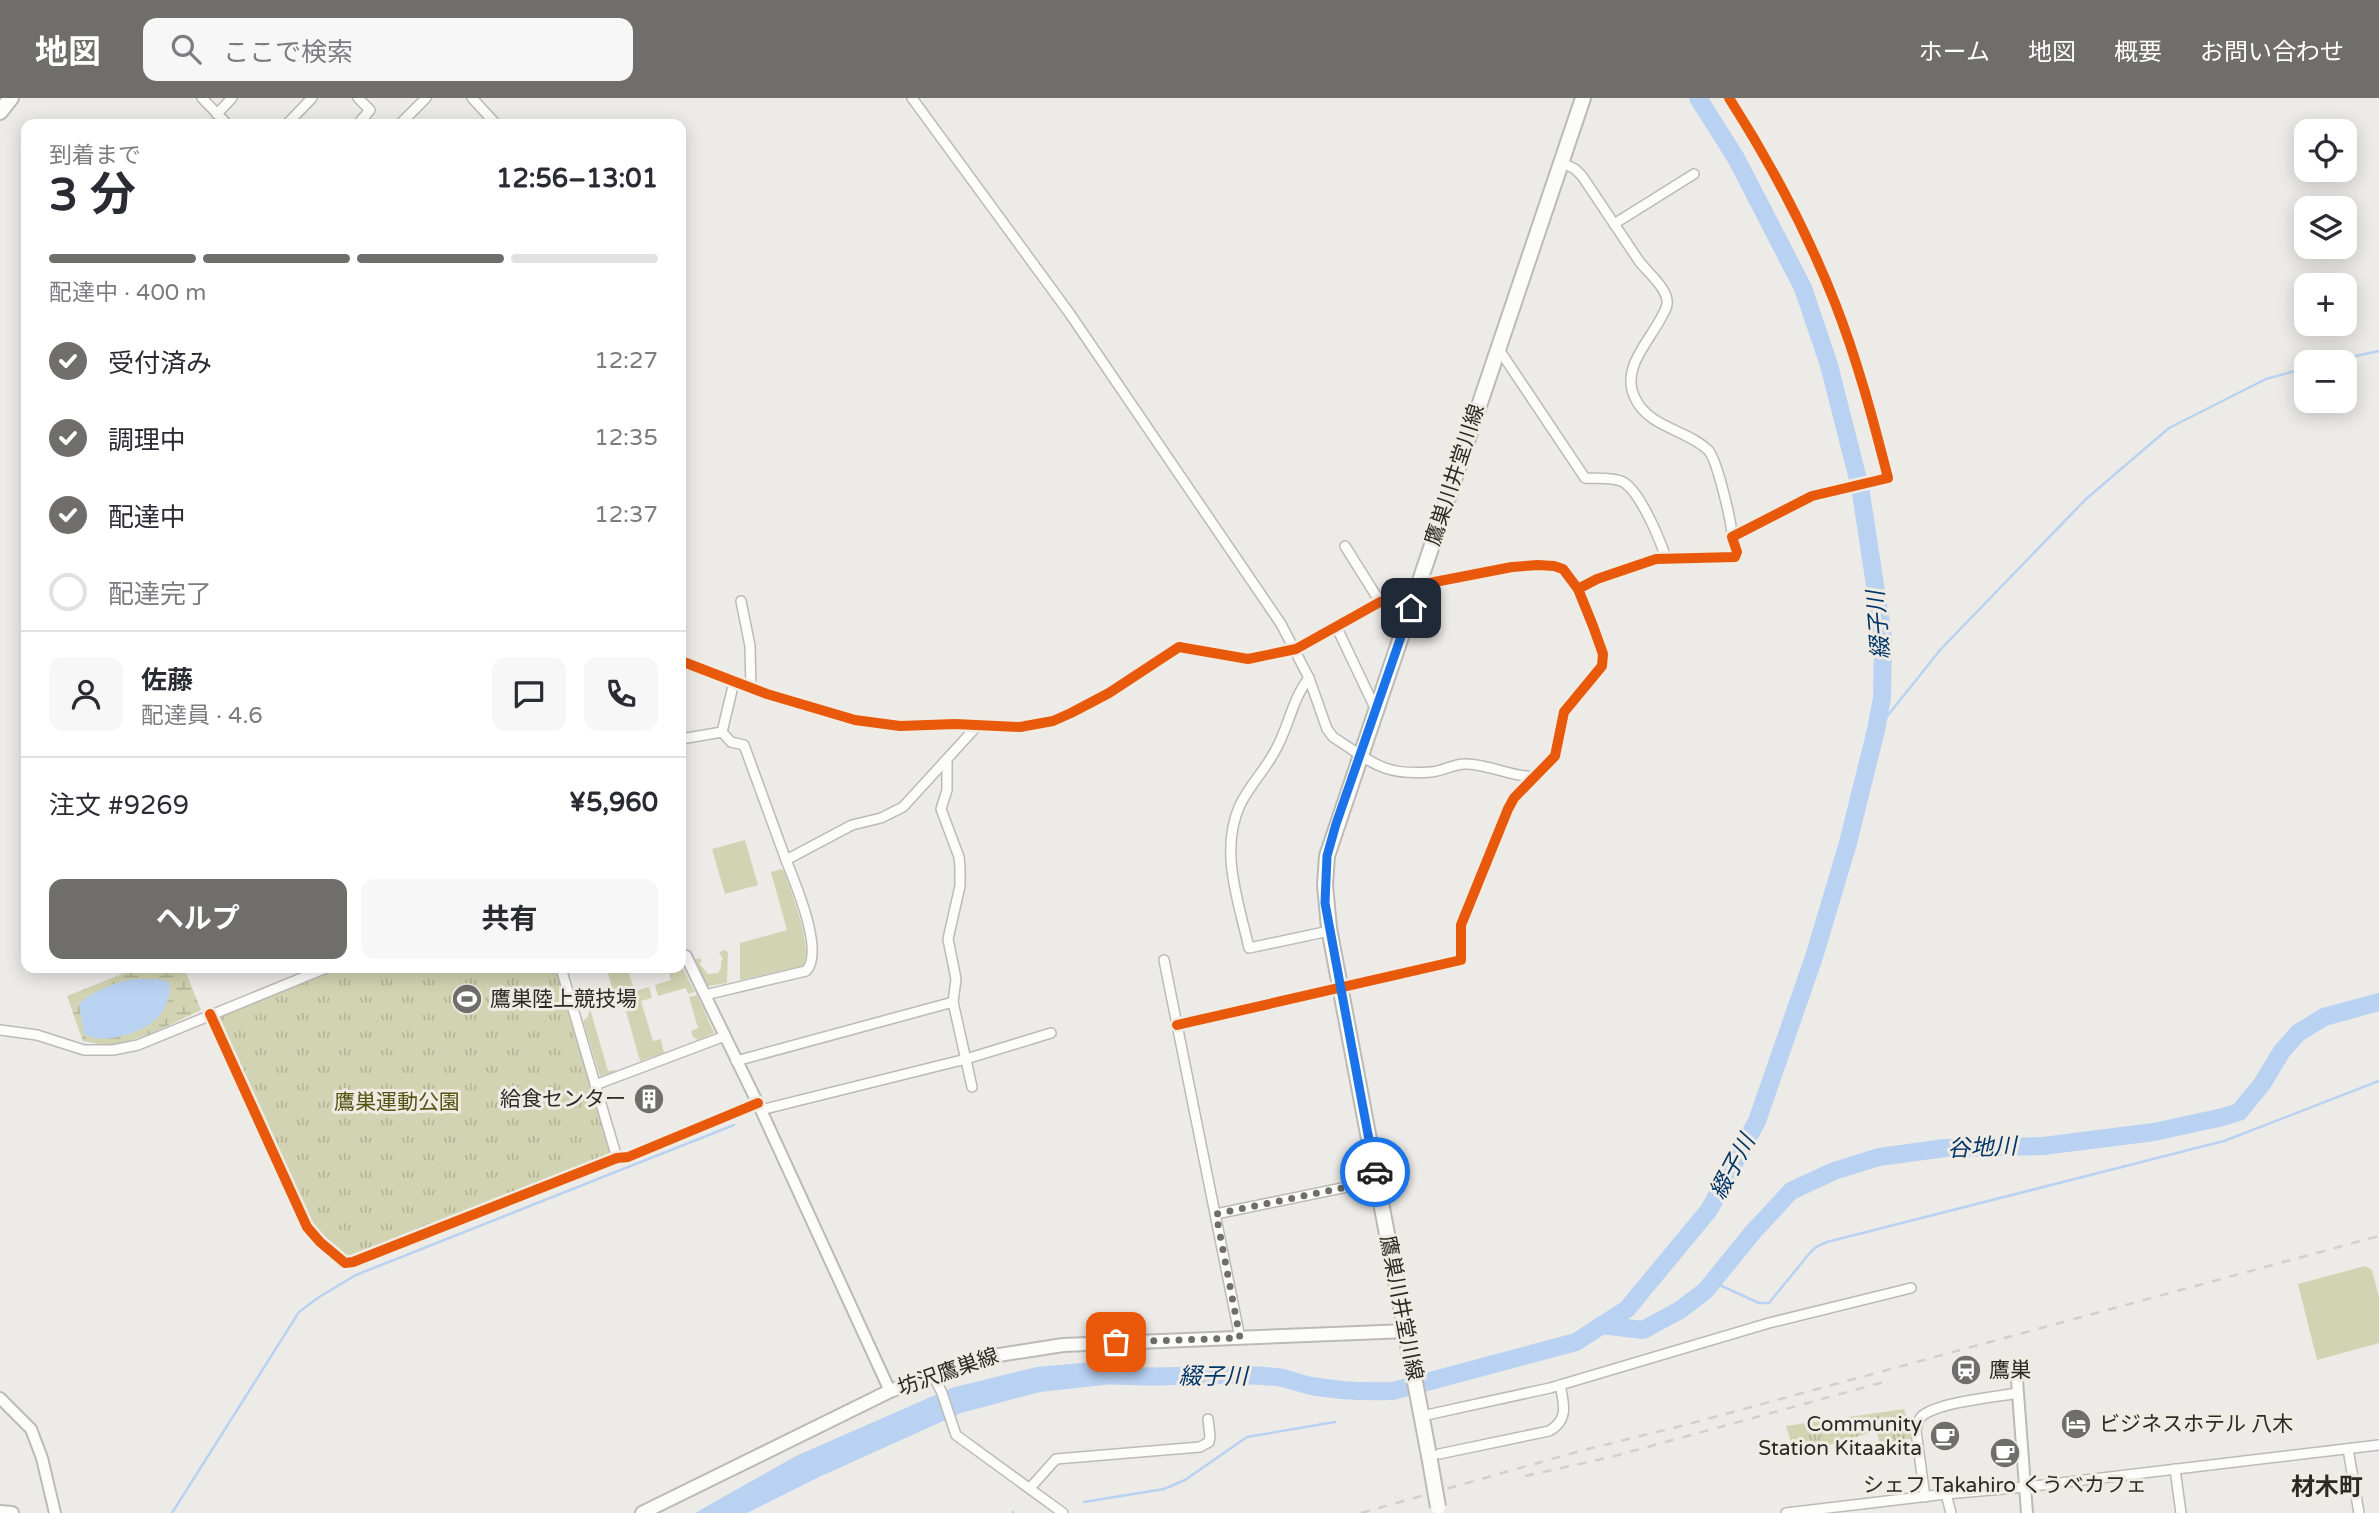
<!DOCTYPE html>
<html lang="ja">
<head>
<meta charset="utf-8">
<style>
  :root { --surface:#fff; --page:#f7f7f7; --text:#2b2b33; --muted:#7c7c81; --line:#e1e1e2; --accent:#706e6a }
  body { margin:0; font-family:"Varela Round","Noto Sans JP",sans-serif; background:var(--page); color:var(--text); height:100vh; display:flex; flex-direction:column; font-size:26px; white-space:nowrap }
  * { box-sizing:border-box; margin:0 }
  p { font-size:23px; color:var(--muted) }
  .icon { flex:none; width:38px; height:38px; fill:none; stroke:currentColor; stroke-width:2; stroke-linecap:round; stroke-linejoin:round }
  .map { position:relative; flex:1; overflow:hidden }
  .sheet { position:absolute; left:21px; top:21px; width:665px; height:854px; display:flex; flex-direction:column; background:var(--surface); border-radius:14px; box-shadow:0 4px 18px #0003 }
  .sheet>* { flex:none }
  .buttons { position:absolute; left:2294px; top:21px; display:grid; gap:14px }
  .buttons a { display:grid; place-items:center; width:63px; height:63px; border-radius:14px; background:var(--surface); box-shadow:0 4px 18px #0003; font-size:35px }
  .pin { position:absolute; display:grid; place-items:center; width:60px; height:60px; color:#fff; margin:-30px; border-radius:14px; box-shadow:0 4px 10px #0006 }
  .courier { position:absolute; display:grid; place-items:center; width:70px; height:70px; margin:-35px; border:5px solid #1a73e8; border-radius:50%; background:#fff; color:#222; box-shadow:0 2px 9px #0007 }
  .head em { font-style:normal; font-weight:700 }
  .head div { display:flex; flex-direction:column-reverse }
  .head { display:flex; align-items:center; justify-content:space-between; height:119px; padding:0 28px }
  h1 { font-size:46px; font-weight:700; line-height:52px }
  .bar { display:grid; grid-template-columns:repeat(4,1fr); gap:10px 7px; align-content:center; height:84px; padding:0 28px }
  .bar i { height:9px; border-radius:5px; background:var(--line) }
  .bar .current { background:var(--accent) }
  .bar p { grid-column:span 4 }
  .line { display:flex; align-items:center; gap:18px; padding:0 28px; border-top:2px solid var(--line) }
  .line div { flex:1 }
  .round { display:grid; place-items:center; flex:none; width:74px; height:74px; border-radius:14px; background:var(--page) }
  ol { padding:0 28px; list-style:none }
  li { display:flex; align-items:center; gap:21px; height:77px }
  li p { margin-inline-start:auto }
  li .icon { padding:7px; border-radius:50%; background:var(--accent); color:#fff; stroke-width:4 }
  li:last-child { color:var(--muted) }
  li i { width:38px; height:38px; border:4px solid var(--line); border-radius:50% }
  .cta { display:flex; gap:14px; margin-top:auto; padding:14px 28px }
  .cta a { flex:1; height:80px; border-radius:14px; background:var(--accent); color:#fff; font-size:28px; font-weight:700; line-height:80px; text-align:center }
  .cta a+a { background:var(--page); color:var(--text) }
  header { display:flex; align-items:center; gap:42px; box-sizing:border-box; height:98px; padding:0 35px; background:var(--accent); color:#fff }
  header strong { font-size:33px }
  nav { display:flex; gap:38px; margin-inline-start:auto; font-size:24px }
  .search { width:490px; height:63px; background:var(--page); display:flex; align-items:center; gap:18px; box-sizing:border-box; padding:0 24px; border-radius:14px; color:var(--muted); font-size:26px }
  .map>svg:first-child { display:block }
</style>
</head>
<body>
<header>
<strong>地図</strong>
<div class="search"><svg class="icon" aria-label="search" viewBox="0 0 24 24"><circle cx="10" cy="10" r="6"/><path d="M15 15l6 6"/></svg>ここで検索</div>
<nav><a>ホーム</a><a>地図</a><a>概要</a><a>お問い合わせ</a></nav>
</header>
<div class="map">
<svg width="2379" height="1415" viewBox="0 0 2379 1415">
  <defs>
    <pattern id="wetland-marsh" width="20" height="14" patternUnits="userSpaceOnUse" patternTransform="scale(1.75)"><rect width="20" height="14" fill="#d2d3b2"/><path d="M1 5h8M5 5V1M11 12h8M15 12V8" fill="none" stroke="#b4b599"/></pattern>
    <pattern id="park-tufts" width="24" height="20" patternUnits="userSpaceOnUse" patternTransform="scale(1.75)"><rect width="24" height="20" fill="#d2d3b2"/><path d="M3 7l-1-3M5 7V3M7 7l1-3M15 17l-1-3M17 17v-4M19 17l1-3" fill="none" stroke="#b4b599"/></pattern>
  </defs>
  <rect width="100%" height="100%" fill="#edebe7"/>
  <g fill="#d2d3b2">
    <polygon points="745,742 758,787 725,796 712,751"/>
    <path d="M781 771 784 773C791 795 814 849 803 868L740 882V845L787 832 771 774Z"/>
    <polygon points="725,852 728,855 727,885 708,888 693,862 700,860 702,864 699,865 708,876 718,875 721,870 721,863 723,862 719,854"/>
    <polygon points="681,867 695,894 688,896 686,890 658,898 655,887 671,882 668,870 681,870"/>
    <polygon points="608,870 627,870 633,888 616,893 618,901 615,902 607,871"/>
    <polygon points="649,889 652,900 641,903 653,943 661,941 664,955 640,963 622,899 625,896"/>
    <polygon points="697,897 714,935 698,942 693,939 691,933 698,930 689,899"/>
    <polygon points="590,911 608,973 615,972 616,974 601,981 583,923 588,919"/>
    <polygon points="2365,1168 2372,1172 2379,1200 2379,1245 2317,1262 2298,1186"/>
  </g>
  <polygon fill="url(#wetland-marsh)" points="137,870 184,870 201,912 148,937 111,948 83,943 67,898"/>
  <g fill="url(#park-tufts)">
    <polygon points="330,870 566,870 621,1055 617,1060 345,1165 307,1129 210,916"/>
    <polygon points="1904,1311 1913,1340 1881,1348 1876,1333 1795,1357 1786,1328"/>
  </g>
  <g fill="#b9d2f2">
    <path d="M132 881H159L170 885C170 916 151 930 122 938 109 941 97 943 84 936L79 906C95 892 112 886 132 881Z"/>
    <polygon points="1128,1261 1131,1284 1040,1294 961,1315 819,1379 747,1415 695,1415 796,1358 951,1290 1036,1269"/>
  </g>
  <g fill="none" stroke-linecap="round" stroke-linejoin="round">
    <g stroke="#b9d2f2" stroke-width="2.5">
      <polyline points="2328,264 2379,253"/>
      <polyline points="1876,632 1941,551 2086,401 2169,330 2266,281 2306,270"/>
      <polyline points="1713,1184 1759,1205 1769,1205 1809,1156 1816,1149 1827,1144 2224,1043 2379,983"/>
      <polyline points="1084,1404 1164,1391 1185,1382 1247,1339 1335,1324"/>
      <polyline points="1013,1414 1013,1415"/>
      <polyline points="172,1415 299,1214 319,1199 356,1177 734,1027"/>
    </g>
    <g stroke="#b9d2f2" stroke-width="18">
      <polyline points="1601,1227 1643,1232 1680,1212 1705,1193 1753,1134 1791,1093 1834,1073 1879,1059 1945,1050 2043,1048 2154,1034 2223,1019 2239,1014 2262,986 2282,953 2298,935 2324,919 2379,904"/>
      <path d="M1109 1277C1164 1282 1220 1273 1276 1279 1288 1280 1300 1286 1312 1288 1339 1293 1366 1294 1393 1293L1576 1244 1627 1211 1709 1112 1757 1023 1814 859 1848 745 1876 632 1882 600 1883 539 1860 389 1829 267 1803 190 1736 60 1698 0"/>
    </g>
    <g stroke="#bcbab7" stroke-width="12">
      <g id="minor">
        <polyline points="202,0 227,26"/>
        <polyline points="472,0 496,26"/>
        <path d="M912 0 1070 216 1281 526 1309 580 1327 631 1333 639C1372 664 1382 678 1431 674 1444 673 1454 665 1467 666 1491 667 1512 679 1536 679"/>
        <polyline points="217,16 232,0"/>
        <polyline points="287,26 312,0"/>
        <polyline points="358,26 370,12 358,0"/>
        <polyline points="400,26 426,0"/>
        <path d="M1561 64 1575 71 1582 78C1601 106 1620 135 1639 163 1647 174 1665 188 1667 202 1668 208 1665 213 1662 218 1650 243 1620 270 1635 300 1649 330 1686 331 1708 352 1717 361 1732 425 1732 439"/>
        <polyline points="1614,126 1694,76"/>
        <path d="M1498 250 1585 380C1596 381 1614 379 1623 384 1640 393 1660 442 1666 460"/>
        <polyline points="1345,448 1380,504"/>
        <path d="M1578 491 1597 481 1656 461 1735 459 1737 454 1732 439 1812 398 1888 380C1873 321 1857 261 1835 205 1807 134 1770 64 1729 0"/>
        <polyline points="741,503 750,548 751,590"/>
        <polyline points="1337,530 1376,612"/>
        <polyline points="681,563 767,596 855,622 900,628 955,626 1020,629 1053,623 1071,615 1109,595 1179,549 1248,561 1296,551 1380,504 1419,487 1512,469 1538,467 1554,468 1563,471 1578,491 1593,528 1603,556 1602,568 1564,614 1555,658 1514,700 1508,711 1461,827 1461,862 1177,927"/>
        <path d="M1309 580C1292 601 1289 629 1275 653 1265 672 1249 688 1240 707 1219 753 1239 805 1249 850L1329 833"/>
        <polyline points="722,634 731,644 744,647 786,762"/>
        <polyline points="681,641 722,634 734,584"/>
        <polyline points="947,661 947,692 941,711 959,759 960,769 960,788 948,841 956,881 953,904"/>
        <polyline points="1164,862 1240,1240"/>
        <polyline points="561,870 617,1060"/>
        <path d="M705 897 806 873C825 854 795 785 786 762L852 727 881 720 903 709 978 627"/>
        <polyline points="210,916 307,1129 320,1144 345,1165 353,1164 617,1060 628,1059 758,1005"/>
        <polyline points="0,932 37,937 84,952 113,952 138,947 326,870"/>
        <polyline points="736,963 953,904 972,989"/>
        <polyline points="595,987 725,938"/>
        <polyline points="761,1012 966,961 1051,935"/>
        <polyline points="1216,1116 1376,1083"/>
        <polyline points="933,1277 942,1295 956,1337 1063,1415"/>
        <polyline points="1422,1318 1550,1290 1769,1225 1911,1190"/>
        <polyline points="2348,1351 2359,1415"/>
        <path d="M1439 1356 1549 1333C1569 1322 1564 1306 1560 1287"/>
        <polyline points="2175,1371 2181,1415"/>
        <polyline points="1030,1390 1056,1361 1200,1349 1209,1344 1210,1338 1208,1321"/>
        <polyline points="1946,1396 1951,1415"/>
        <path d="M1925 1399 1916 1333C1917 1327 1918 1322 1922 1318 1939 1304 1996 1299 2018 1295"/>
        <polyline points="1786,1415 1946,1396 2026,1389 2379,1347"/>
      </g>
    </g>
    <g stroke="#bcbab7" stroke-width="14">
      <g id="tertiary">
        <polyline points="686,858 761,1012 890,1293"/>
        <polyline points="2017,1282 2027,1415"/>
        <polyline points="0,1300 31,1331 42,1360 55,1415"/>
      </g>
    </g>
    <g stroke="#bcbab7" stroke-width="16">
      <g id="secondary">
        <polyline points="0,1414 12,1415"/>
        <polyline points="642,1415 890,1293 986,1259 1063,1247 1407,1233"/>
      </g>
    </g>
    <g stroke="#bcbab7" stroke-width="18">
      <polyline id="primary" points="1430,1363 1329,830 1325,787 1327,758 1583,0"/>
    </g>
    <g stroke="#bcbab7" stroke-width="18">
      <polyline id="trunk" points="0,14 11,0"/>
    </g>
    <use href="#minor" stroke="#fcfcfb" stroke-width="9"/>
    <use href="#tertiary" stroke="#fcfcfb" stroke-width="10"/>
    <use href="#secondary" stroke="#fcfcfb" stroke-width="12"/>
    <use href="#primary" stroke="#fcfcfb" stroke-width="14"/>
    <use href="#trunk" stroke="#fcfcfb" stroke-width="14"/>
    <g stroke="#d0d0ce" stroke-width="2.5" stroke-dasharray="9 9" stroke-linecap="butt">
      <polyline points="1525,1378 1611,1359 1884,1284"/>
      <polyline points="1361,1415 1580,1353 1685,1327 2379,1138"/>
    </g>
    <g stroke="#bcbab7" stroke-width="18" stroke-linecap="butt">
      <polyline id="primary-bridge" points="1430,1363 1438,1409"/>
    </g>
    <use href="#primary-bridge" stroke="#fcfcfb" stroke-width="14"/>
    <g stroke="#f0ece4" stroke-width="15">
      <g id="cycleway">
        <path d="M1578 491 1597 481 1656 461 1735 459 1737 454 1732 439 1812 398 1888 380C1873 321 1857 261 1835 205 1807 134 1770 64 1729 0"/>
        <polyline points="681,563 767,596 855,622 900,628 955,626 1020,629 1053,623 1071,615 1109,595 1179,549 1248,561 1296,551 1380,504 1419,487 1512,469 1538,467 1554,468 1563,471 1578,491 1593,528 1603,556 1602,568 1564,614 1555,658 1514,700 1508,711 1461,827 1461,862 1177,927"/>
        <polyline points="210,916 307,1129 320,1144 345,1165 353,1164 617,1060 628,1059 758,1005"/>
      </g>
    </g>
    <use href="#cycleway" stroke="#e8590c" stroke-width="10"/>
  </g>
  <g fill="none" stroke-linecap="round" stroke-linejoin="round">
    <polyline stroke="#706e6a" stroke-width="7" stroke-dasharray="0 12.6" points="1116,1244 1240,1240 1216,1116 1376,1083 1375,1074"/>
    <polyline stroke="#1a73e8" stroke-width="9" points="1375,1074 1325,805 1327,758 1336,726 1411,510"/>
  </g>
  <defs>
    <g id="stadium-disc" transform="scale(1.575)"><circle r="9.5" fill="#706e6a" stroke="#f0ece4"/><path d="M0-5a6.5 5 0 1 0 0 10a6.5 5 0 1 0 0-10ZM-3.5-1.8h7v3.6h-7Z" fill="#fff"/></g>
    <g id="building-disc" transform="scale(1.575)"><circle r="9.5" fill="#706e6a" stroke="#f0ece4"/><path d="M-4-6H4V6H1V3H-1V6H-4ZM-2.5-4.3h1.7v1.8h-1.7ZM.8-4.3h1.7v1.8H.8ZM-2.5-1h1.7V.8h-1.7ZM.8-1h1.7V.8H.8Z" fill="#fff"/></g>
    <g id="station-disc" transform="scale(1.575)"><circle r="9.5" fill="#706e6a" stroke="#f0ece4"/><path d="M-3-6H3Q5-6 5-4V2Q5 4 3 4L4.5 6H3L1.5 4h-3L-3 6H-4.5L-3 4Q-5 4-5 2V-4Q-5-6-3-6ZM-3.5-4v3h7v-3ZM-3.5 1v1.5H-2V1ZM2 1v1.5H3.5V1Z" fill="#fff"/></g>
    <g id="hotel-disc" transform="scale(1.575)"><circle r="9.5" fill="#706e6a" stroke="#f0ece4"/><path d="M-6-4.5h1.5V1H6V5H4.5V3h-9V5H-6ZM-4 0a1.8 1.8 0 1 1 3.6 0ZM.5 0V-2.5h3Q6-2.5 6 0Z" fill="#fff"/></g>
    <g id="cafe-disc" transform="scale(1.575)"><circle r="9.5" fill="#706e6a" stroke="#f0ece4"/><path d="M-5.5-4.5H6V0H3Q3 3.5 0 3.5H-2.5Q-5.5 3.5-5.5 0ZM3-3.2v2h1.7v-2ZM-6 4.5H4V6H-6Z" fill="#fff"/></g>
  </defs>
  <g fill-rule="evenodd">
    <use href="#stadium-disc" x="467" y="901"/>
    <use href="#building-disc" x="649" y="1001"/>
    <use href="#station-disc" x="1966" y="1272"/>
    <use href="#hotel-disc" x="2076" y="1326"/>
    <use href="#cafe-disc" x="1945" y="1338"/>
    <use href="#cafe-disc" x="2005" y="1355"/>
  </g>
  <g text-anchor="middle" dominant-baseline="central" stroke-width="6" stroke-linejoin="round" paint-order="stroke">
    <g font-size="21" fill="#2c2a27" stroke="#f0ece4">
      <text transform="translate(1455 377) rotate(-72)">鷹巣川井堂川線</text>
      <text transform="translate(1401 1210) rotate(79)">鷹巣川井堂川線</text>
      <text transform="translate(948 1274) rotate(-19)">坊沢鷹巣線</text>
    </g>
    <g font-size="21" fill="#2c2a27" stroke="#f0ece4" text-anchor="start">
      <text x="490" y="901">鷹巣陸上競技場</text>
      <text x="626" y="1001" text-anchor="end">給食センター</text>
      <text x="1989" y="1272">鷹巣</text>
      <text x="1922" y="1326" text-anchor="end">Community<tspan x="1922" dy="24">Station Kitaakita</tspan></text>
      <text x="2099" y="1326">ビジネスホテル 八木</text>
      <text x="2005" y="1387" text-anchor="middle">シェフ Takahiro くうべカフェ</text>
    </g>
    <g font-size="21" fill="#545514" stroke="#f0ece4">
      <text x="397" y="1004">鷹巣運動公園</text>
    </g>
    <g font-size="23" font-style="italic" fill="#01366b" stroke="#f0ece4">
      <text transform="translate(1879 527) rotate(-95)">綴子川</text>
      <text transform="translate(1982 1050) rotate(-2)">谷地川</text>
      <text transform="translate(1733 1069) rotate(-62)">綴子川</text>
      <text x="1213" y="1279">綴子川</text>
    </g>
    <g font-size="24" font-weight="bold" fill="#2c2a27" stroke="#f0ece4">
      <text x="2327" y="1389">材木町</text>
    </g>
  </g>
</svg>
<div class="buttons">
<a><svg class="icon" aria-label="locate" viewBox="0 0 24 24"><circle cx="12" cy="12" r="6"/><path d="M12 2v4M12 18v4M2 12h4M18 12h4"/></svg></a>
<a><svg class="icon" aria-label="layers" viewBox="0 0 24 24"><path d="M12 4l9 5-9 5-9-5zM3 14l9 5 9-5"/></svg></a>
<a>+</a>
<a>−</a>
</div>
<div class="pin" style="left:1116px;top:1244px;background:#ea580c"><svg class="icon" aria-label="bag" viewBox="0 0 24 24"><path d="M5 8h14l-1 12H6zM9 8a3 3 0 0 1 6 0"/></svg></div>
<div class="pin" style="left:1411px;top:510px;background:#1f2937"><svg class="icon" aria-label="home" viewBox="0 0 24 24"><path d="M3 11l9-7 9 7M6 9v11h12V9"/></svg></div>
<div class="courier" style="left:1375px;top:1074px"><svg class="icon" aria-label="car" viewBox="0 0 24 24"><path d="M5 17H2v-5l4-1 3-4h7l3 4 3 1v5h-3M9 17h6M6 11h13"/><circle cx="7" cy="17" r="2"/><circle cx="17" cy="17" r="2"/></svg></div>
<section class="sheet">
<div class="head"><div><h1>3 分</h1><p>到着まで</p></div><em>12:56–13:01</em></div>
<div class="bar"><i class="current"></i><i class="current"></i><i class="current"></i><i></i><p>配達中 · 400 m</p></div>
<ol>
<li><svg class="icon" aria-label="check" viewBox="0 0 24 24"><path d="M5 12l5 5 9-10"/></svg>受付済み<p>12:27</p></li>
<li><svg class="icon" aria-label="check" viewBox="0 0 24 24"><path d="M5 12l5 5 9-10"/></svg>調理中<p>12:35</p></li>
<li><svg class="icon" aria-label="check" viewBox="0 0 24 24"><path d="M5 12l5 5 9-10"/></svg>配達中<p>12:37</p></li>
<li><i></i>配達完了</li>
</ol>
<div class="line" style="height:126px"><a class="round"><svg class="icon" aria-label="person" viewBox="0 0 24 24"><circle cx="12" cy="8" r="4"/><path d="M4 21q1-7 8-7t8 7"/></svg></a><div><b>佐藤</b><p>配達員 · 4.6</p></div><a class="round"><svg class="icon" aria-label="chat" viewBox="0 0 24 24"><path d="M4 5h16v11H9l-5 4z"/></svg></a><a class="round"><svg class="icon" aria-label="phone" viewBox="0 0 24 24"><path d="M5 4h4l2 5-3 2q2 4 5 5l2-3 5 2v4C11 20 4 13 5 4z"/></svg></a></div>
<div class="line" style="height:91px"><div>注文 #9269</div><b>¥5,960</b></div>
<div class="cta"><a>ヘルプ</a><a>共有</a></div>
</section>
</div>
</body>
</html>
